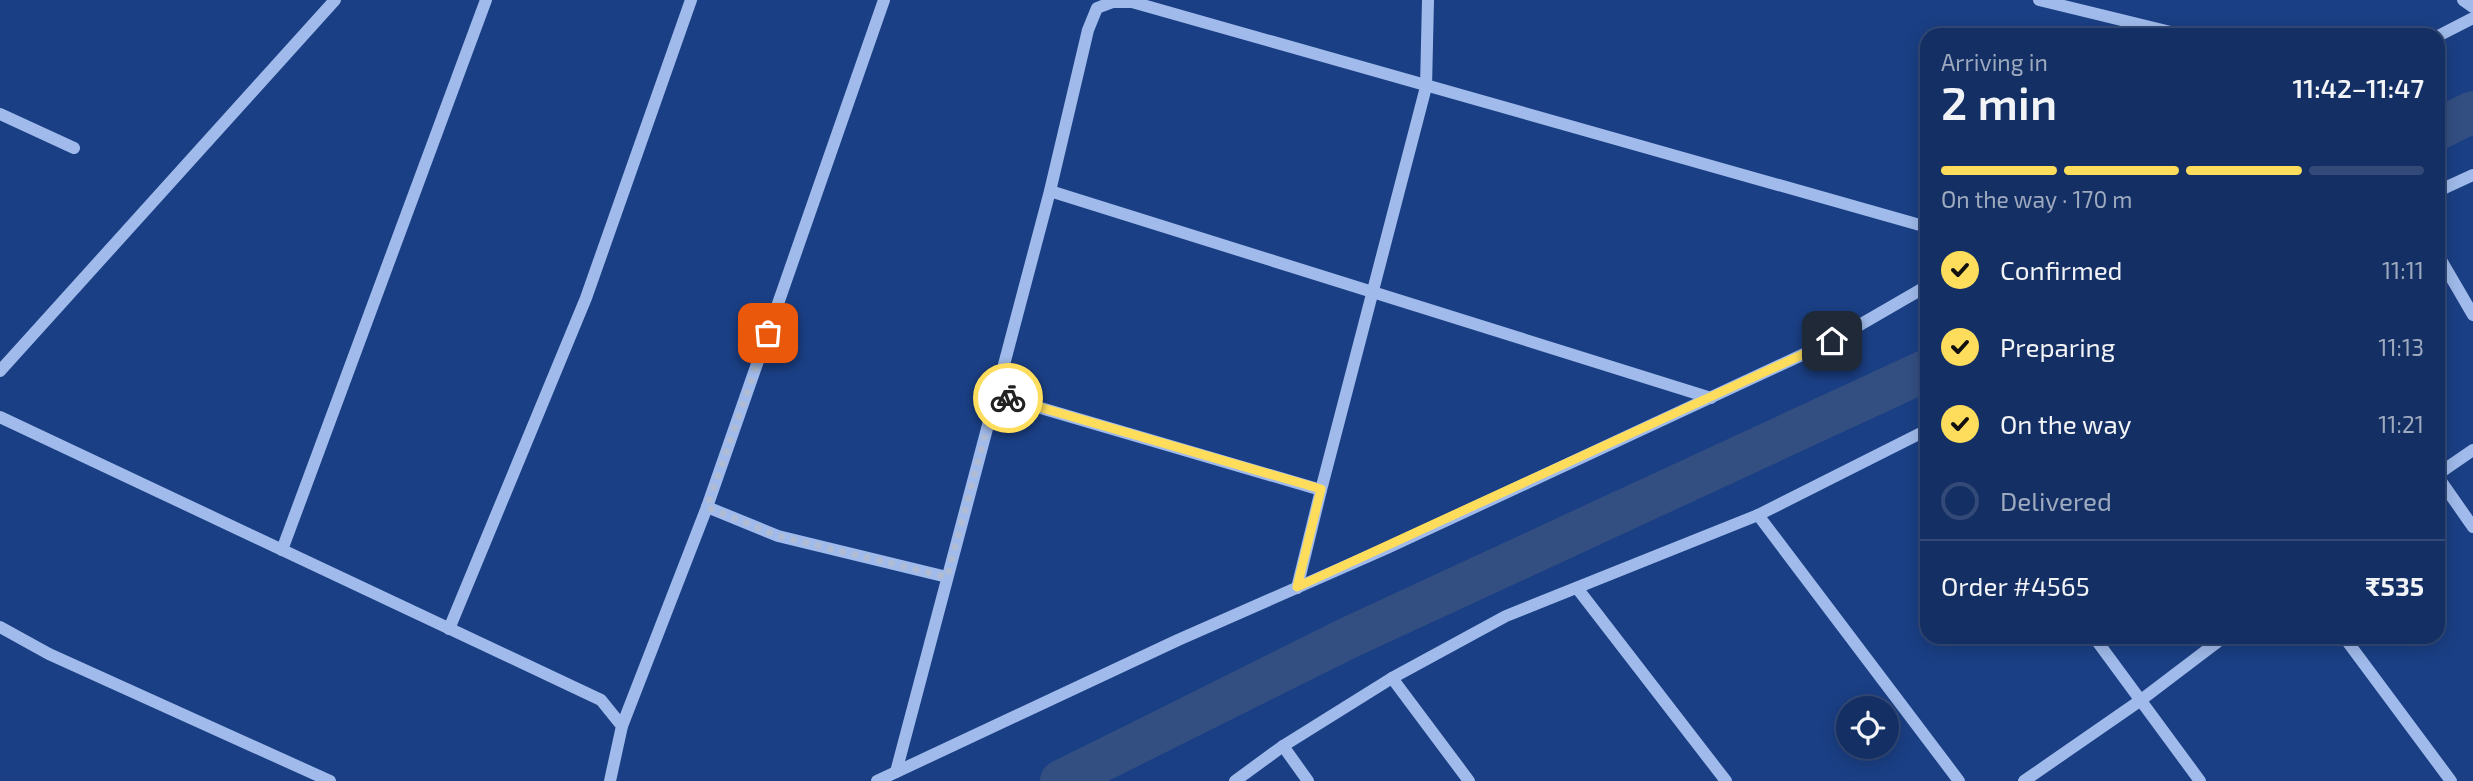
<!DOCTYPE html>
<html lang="en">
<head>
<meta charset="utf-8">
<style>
  :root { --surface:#142f63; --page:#213b6c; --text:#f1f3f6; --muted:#9da9be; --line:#334a78; --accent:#fedd5c }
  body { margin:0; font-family:"Exo 2",sans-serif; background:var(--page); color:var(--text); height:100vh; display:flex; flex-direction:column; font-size:26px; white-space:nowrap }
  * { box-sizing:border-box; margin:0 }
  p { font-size:23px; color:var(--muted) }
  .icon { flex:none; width:38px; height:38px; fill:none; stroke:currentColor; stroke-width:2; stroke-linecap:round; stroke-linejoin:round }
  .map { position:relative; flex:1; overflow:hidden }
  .sheet { position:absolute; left:1920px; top:28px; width:525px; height:616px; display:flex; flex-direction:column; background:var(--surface); border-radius:21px; box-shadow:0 4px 18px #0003,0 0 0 2px var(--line) }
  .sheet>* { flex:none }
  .fabs { position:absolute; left:1836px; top:696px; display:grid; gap:14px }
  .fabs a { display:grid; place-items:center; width:63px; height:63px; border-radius:50%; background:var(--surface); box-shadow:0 4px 18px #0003,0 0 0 2px var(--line); font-size:35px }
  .pin { position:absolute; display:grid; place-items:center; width:60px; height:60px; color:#fff; margin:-30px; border-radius:14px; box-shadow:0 4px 10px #0006 }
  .courier { position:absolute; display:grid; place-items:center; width:70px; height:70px; margin:-35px; border:5px solid #fedd5c; border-radius:50%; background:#fff; color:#222; box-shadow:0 2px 9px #0007 }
  .summary em { font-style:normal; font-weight:600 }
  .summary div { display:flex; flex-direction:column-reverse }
  .summary { display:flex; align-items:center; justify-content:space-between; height:119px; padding:0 21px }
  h1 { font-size:46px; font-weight:600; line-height:52px }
  .bar { display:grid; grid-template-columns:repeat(4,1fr); gap:10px 7px; align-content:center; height:84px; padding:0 21px }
  .bar i { height:9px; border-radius:5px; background:var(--line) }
  .bar .active { background:var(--accent) }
  .bar p { grid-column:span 4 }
  .line { display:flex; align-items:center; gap:18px; padding:0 21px; border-top:2px solid var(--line) }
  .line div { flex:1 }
  ol { padding:0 21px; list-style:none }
  li { display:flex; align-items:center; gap:21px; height:77px }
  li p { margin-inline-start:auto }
  li .icon { padding:7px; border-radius:50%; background:var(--accent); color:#111; stroke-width:4 }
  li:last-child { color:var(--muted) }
  li i { width:38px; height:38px; border:4px solid var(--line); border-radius:50% }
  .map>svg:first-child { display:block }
</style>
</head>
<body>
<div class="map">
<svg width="2473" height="781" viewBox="0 0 2473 781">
  <rect width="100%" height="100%" fill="#1a3f84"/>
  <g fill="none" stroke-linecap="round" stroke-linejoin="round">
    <g stroke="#334f82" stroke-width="42">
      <polyline points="2438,129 2473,112"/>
      <polyline points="1061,781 1348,638 1927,370"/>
    </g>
    <g stroke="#a0bbeb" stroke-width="12">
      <polyline points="2039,0 2183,35"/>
      <polyline points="2463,0 2473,7"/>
      <polyline points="2438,36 2473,18"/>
      <polyline points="0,114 74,148"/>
      <polyline points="1050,191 1711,398"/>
      <polyline points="2438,191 2473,175"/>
      <polyline points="2438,255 2473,315"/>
      <polyline points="0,371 335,0"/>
      <polyline points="996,395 1321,490 1297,588"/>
      <polyline points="0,417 601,700 622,726 610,781"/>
      <polyline points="2438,474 2473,450"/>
      <polyline points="2438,477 2473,527"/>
      <polyline points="1321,490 1426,87 1428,0"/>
      <polyline points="707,507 778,536 947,577"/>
      <polyline points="1758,515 1959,781"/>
      <polyline points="282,550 486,0"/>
      <polyline points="1577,588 1726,781"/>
      <polyline points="0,627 49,654 330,781"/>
      <polyline points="449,629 586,298 691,0"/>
      <polyline points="2094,637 2200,781"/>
      <polyline points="2344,637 2451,781"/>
      <polyline points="1392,678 1469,781"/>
      <polyline points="622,726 707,507 884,0"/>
      <polyline points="1283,746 1308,781"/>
      <polyline points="896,772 1050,191 1088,30 1097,8 1113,2 1132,2 1927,227"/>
      <polyline points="877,781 1178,640 1387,548 1832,341 1927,286"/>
      <polyline points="1235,781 1283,746 1392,678 1506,616 1758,515 1927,430"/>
      <polyline points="2024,781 2141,700 2224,637"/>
    </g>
  </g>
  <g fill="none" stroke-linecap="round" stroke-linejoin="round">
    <polyline stroke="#afbcd4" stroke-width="7" stroke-dasharray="0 12.6" points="768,333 707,507 778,536 947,577 996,395 1008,398"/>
    <polyline stroke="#fedd5c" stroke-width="9" points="1008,398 1321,489 1297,587 1832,341"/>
  </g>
</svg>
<div class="fabs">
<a><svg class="icon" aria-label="locate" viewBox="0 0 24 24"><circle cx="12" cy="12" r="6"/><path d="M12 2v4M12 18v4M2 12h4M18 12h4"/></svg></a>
</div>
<div class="pin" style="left:768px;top:333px;background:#ea580c"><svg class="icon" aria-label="bag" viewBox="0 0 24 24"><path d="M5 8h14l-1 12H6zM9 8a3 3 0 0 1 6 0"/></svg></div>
<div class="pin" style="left:1832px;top:341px;background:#1f2937"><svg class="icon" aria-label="home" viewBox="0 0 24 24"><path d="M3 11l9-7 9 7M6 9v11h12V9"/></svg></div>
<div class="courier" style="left:1008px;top:398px"><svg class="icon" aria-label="bike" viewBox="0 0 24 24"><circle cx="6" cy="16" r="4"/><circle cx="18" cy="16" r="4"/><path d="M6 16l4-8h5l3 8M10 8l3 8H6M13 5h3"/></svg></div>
<section class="sheet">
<div class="summary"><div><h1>2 min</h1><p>Arriving in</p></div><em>11:42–11:47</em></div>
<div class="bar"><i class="active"></i><i class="active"></i><i class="active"></i><i></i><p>On the way · 170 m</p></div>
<ol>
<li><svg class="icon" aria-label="check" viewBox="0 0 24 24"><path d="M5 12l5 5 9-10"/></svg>Confirmed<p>11:11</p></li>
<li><svg class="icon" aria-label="check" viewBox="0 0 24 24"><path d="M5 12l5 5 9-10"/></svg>Preparing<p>11:13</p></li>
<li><svg class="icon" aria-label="check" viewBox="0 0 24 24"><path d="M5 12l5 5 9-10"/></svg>On the way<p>11:21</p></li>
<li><i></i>Delivered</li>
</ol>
<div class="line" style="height:91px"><div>Order #4565</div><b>₹535</b></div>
</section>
</div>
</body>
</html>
